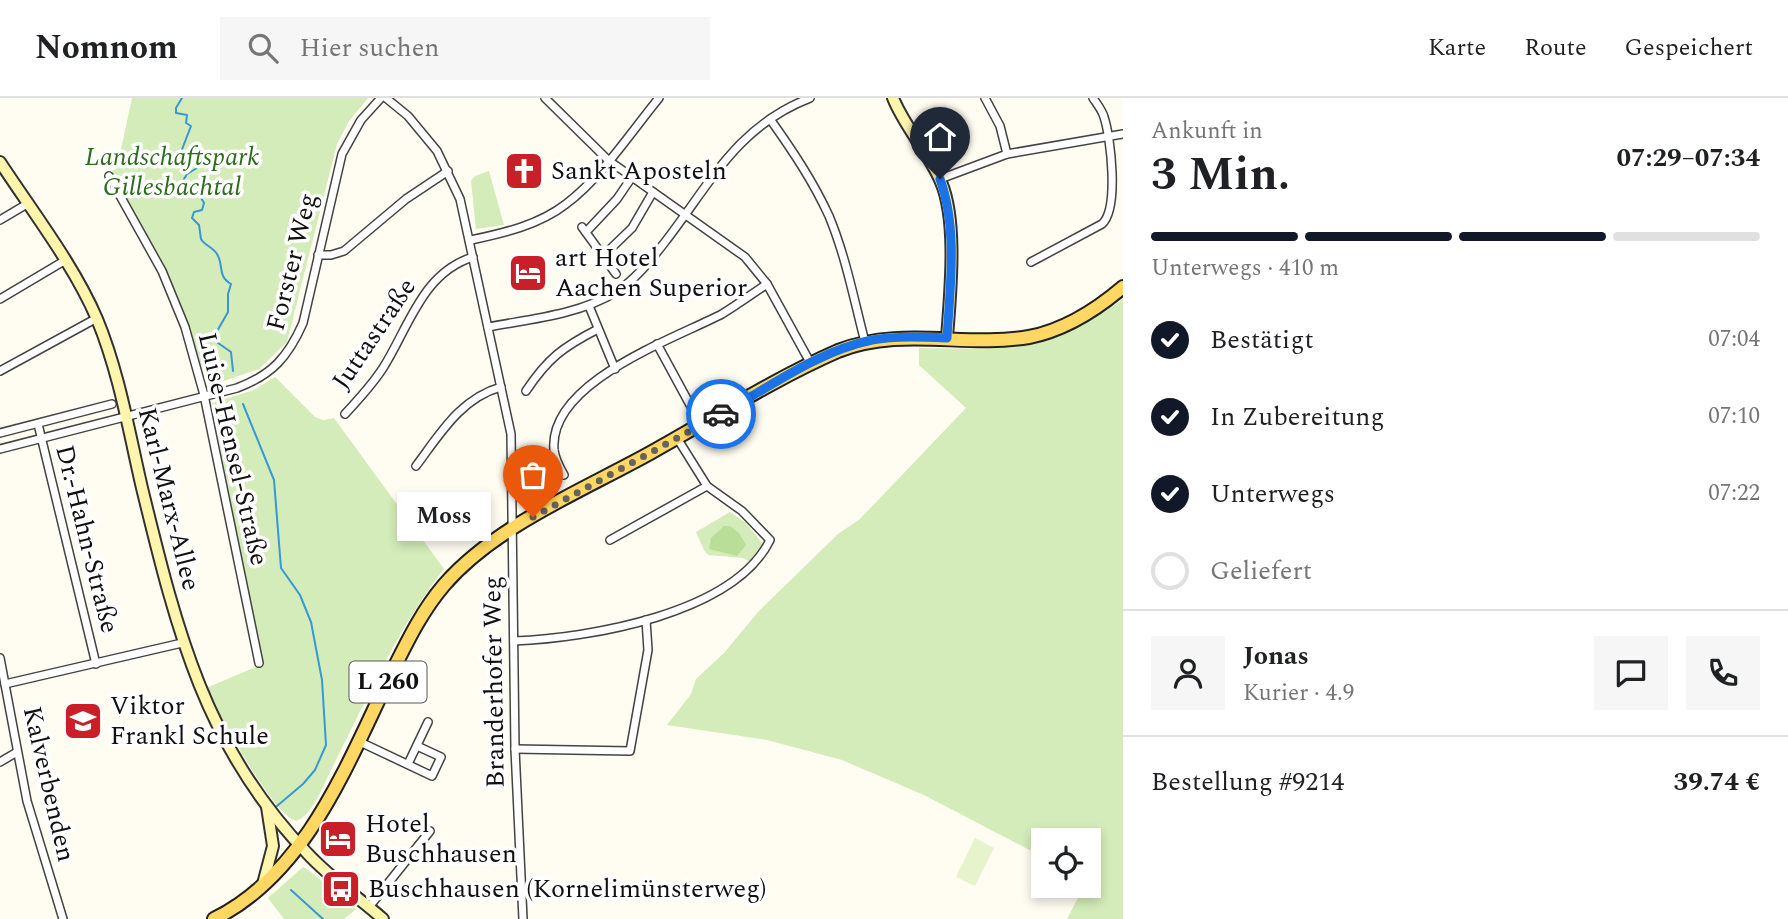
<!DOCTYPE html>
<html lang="de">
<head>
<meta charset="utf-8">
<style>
  :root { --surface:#fff; --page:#f6f6f6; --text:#202124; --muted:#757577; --line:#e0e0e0; --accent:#111827 }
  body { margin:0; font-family:Spectral,serif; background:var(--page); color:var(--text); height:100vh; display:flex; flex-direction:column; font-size:26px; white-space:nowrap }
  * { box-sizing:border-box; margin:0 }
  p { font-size:23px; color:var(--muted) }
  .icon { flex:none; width:38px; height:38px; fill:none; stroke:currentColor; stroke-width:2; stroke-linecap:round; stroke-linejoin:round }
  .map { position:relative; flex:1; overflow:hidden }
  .details { display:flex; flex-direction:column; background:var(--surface); width:665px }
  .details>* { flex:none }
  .controls { position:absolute; left:1031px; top:730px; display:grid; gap:14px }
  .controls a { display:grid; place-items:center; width:70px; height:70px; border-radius:0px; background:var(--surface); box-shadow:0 4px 10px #0003; font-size:35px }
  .pin { position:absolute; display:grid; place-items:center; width:60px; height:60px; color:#fff; margin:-72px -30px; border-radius:50% 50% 50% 0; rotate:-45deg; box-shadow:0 0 7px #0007 }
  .pin .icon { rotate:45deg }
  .courier { position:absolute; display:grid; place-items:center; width:70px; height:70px; margin:-35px; border:5px solid #1a73e8; border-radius:50%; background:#fff; color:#222; box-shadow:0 2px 9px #0007 }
  .bubble { position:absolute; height:49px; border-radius:0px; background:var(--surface); box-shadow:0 4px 10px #0003; font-size:23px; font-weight:700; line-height:49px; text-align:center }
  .summary em { font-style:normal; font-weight:700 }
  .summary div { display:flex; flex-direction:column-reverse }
  .summary { display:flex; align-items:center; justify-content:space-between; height:119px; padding:0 28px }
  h1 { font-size:46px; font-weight:700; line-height:52px }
  .bar { display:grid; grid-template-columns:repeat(4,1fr); gap:10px 7px; align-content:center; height:84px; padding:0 28px }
  .bar i { height:9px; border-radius:5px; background:var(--line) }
  .bar .active { background:var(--accent) }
  .bar p { grid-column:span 4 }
  .line { display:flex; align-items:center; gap:18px; padding:0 28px; border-top:2px solid var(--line) }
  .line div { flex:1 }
  .round { display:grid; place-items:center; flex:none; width:74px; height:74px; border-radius:0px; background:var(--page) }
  ol { padding:0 28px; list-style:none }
  li { display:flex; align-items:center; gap:21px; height:77px }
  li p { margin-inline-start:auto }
  li .icon { padding:7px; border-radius:50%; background:var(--accent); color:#fff; stroke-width:4 }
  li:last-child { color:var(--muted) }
  li i { width:38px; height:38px; border:4px solid var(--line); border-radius:50% }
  header { display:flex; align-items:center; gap:42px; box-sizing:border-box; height:98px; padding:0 35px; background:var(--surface); border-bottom:2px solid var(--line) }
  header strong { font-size:33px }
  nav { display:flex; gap:38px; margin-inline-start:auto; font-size:24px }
  .search { width:490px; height:63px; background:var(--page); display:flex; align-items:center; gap:18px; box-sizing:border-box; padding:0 24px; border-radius:0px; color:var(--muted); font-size:26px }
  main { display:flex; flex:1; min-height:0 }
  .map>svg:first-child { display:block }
</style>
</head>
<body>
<header>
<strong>Nomnom</strong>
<div class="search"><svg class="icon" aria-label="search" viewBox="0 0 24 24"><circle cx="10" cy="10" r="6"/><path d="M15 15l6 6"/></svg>Hier suchen</div>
<nav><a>Karte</a><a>Route</a><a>Gespeichert</a></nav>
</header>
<main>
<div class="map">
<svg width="1123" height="821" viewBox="0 0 1123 821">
  <rect width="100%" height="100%" fill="#fffcf2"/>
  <g fill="#d4ecb9">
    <polygon points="132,0 368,0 349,23 337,46 287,244 259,271 212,287 206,282 183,212 163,164 109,75 117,70"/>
    <polygon points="489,73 504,127 476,131 471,83 475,78"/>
    <path d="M1123 201V821H1067L1084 788H1088V742H1043V759L924 697 842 662 767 642 667 627 691 596 696 581 724 555 758 514 838 436 860 421 966 310 919 267V250C1008 251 1047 255 1123 201Z"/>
    <path d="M275 279 315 319 323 322 334 320 444 471C395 534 365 605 329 676 322 690 312 718 296 723 272 717 219 615 206 590L261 567 212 305 254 292Z"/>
    <polygon points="730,414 745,424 762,445 762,449 750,464 743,460 708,457 704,452 696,434"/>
    <polygon points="303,769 307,771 356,811 344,821 284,821 268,800"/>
  </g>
  <polygon fill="#b8de97" points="724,428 730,428 739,435 746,447 737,458 709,451 711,440"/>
  <polygon fill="#e6f3cb" points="975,740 994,750 975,788 956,779"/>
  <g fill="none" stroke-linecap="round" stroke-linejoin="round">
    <g stroke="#3698d5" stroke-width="2">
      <path d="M182 0 176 10V15L187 17 186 25 191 28 181 54 197 63V70L187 76 181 86 187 93 196 91 204 105 202 112 194 114 192 120 199 127 201 141C205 148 213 149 217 156 224 167 217 178 231 186L228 196V214L216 235 218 245 231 254 233 273"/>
      <polyline points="243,306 274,382 281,470 300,497 311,524 322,582 326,647 315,672 303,686 277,708"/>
      <polyline points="291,792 323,821"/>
    </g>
    <g stroke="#434343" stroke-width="10">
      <g id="street">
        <polyline points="386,0 408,18 437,53 460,101 511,336 515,651 523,821"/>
        <polyline points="545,0 608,62 745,159 767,186 811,266"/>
        <polyline points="985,0 1000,28 1007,56"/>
        <path d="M770 21C792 52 813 83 829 118 846 159 854 202 865 244"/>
        <polyline points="109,78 162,173 185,229 204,297 259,565"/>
        <polyline points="940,81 1007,56 1123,36"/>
        <polyline points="0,122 27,106"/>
        <polyline points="582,129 616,176"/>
        <polyline points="586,134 617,101 632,79"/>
        <path d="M471 142C504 135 539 127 566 106 601 80 631 34 659 0"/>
        <polyline points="318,157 331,157 344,153 406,101 448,73"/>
        <polyline points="603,158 632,130 653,94"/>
        <path d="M1031 164 1102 126C1119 111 1111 40 1104 19 1102 12 1097 6 1093 0"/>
        <polyline points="0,201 64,163"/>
        <polyline points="589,208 615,271"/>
        <path d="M488 229C531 221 578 217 616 194 635 182 651 162 665 144 710 86 737 28 810 0"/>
        <polyline points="657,246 701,327"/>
        <polyline points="0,273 97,220"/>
        <path d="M526 293C548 260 563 249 598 231"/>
        <path d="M345 316C359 301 372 287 383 270 409 229 422 175 473 159"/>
        <polyline points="38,326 96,566"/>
        <polyline points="0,335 112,306"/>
        <path d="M0 351 237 290C272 277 288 259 303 225L342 56 361 22 381 0"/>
        <path d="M416 368C440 336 461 300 501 289"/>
        <path d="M564 377C560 370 555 361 554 352 548 284 674 241 722 216 737 207 752 196 767 186"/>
        <polyline points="610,442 707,388"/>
        <path d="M514 543C589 540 734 516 770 442L742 413 707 388 677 340"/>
        <polyline points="0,560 27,703 63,821"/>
        <polyline points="5,586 182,545"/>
        <polyline points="358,643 432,678 441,659 417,648"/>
        <polyline points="515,651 630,653 648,552 646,522"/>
        <polyline points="0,664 17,654"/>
        <polyline points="408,666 428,624"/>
        <polyline points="369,809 430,733"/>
      </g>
    </g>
    <g stroke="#323232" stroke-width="14">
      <g id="secondary">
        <path d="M893 0C905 30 929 55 941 84 958 124 950 197 947 240"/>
        <path d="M0 64C32 113 74 167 97 221 119 274 129 334 142 390 176 529 204 648 307 755 330 780 358 799 383 821"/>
        <polyline points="263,786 273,748 267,709"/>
      </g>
    </g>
    <g stroke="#212121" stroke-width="16">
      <path id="primary" d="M214 821C307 775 347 666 390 578 406 546 421 514 444 487 496 427 584 392 652 354 713 320 774 281 838 253 901 228 965 250 1029 239 1065 232 1096 212 1123 189"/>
    </g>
    <use href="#street" stroke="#fff" stroke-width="7"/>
    <use href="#secondary" stroke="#fff5ad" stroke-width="10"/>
    <use href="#primary" stroke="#ffd762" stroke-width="12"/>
  </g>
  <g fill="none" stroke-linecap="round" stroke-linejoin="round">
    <polyline stroke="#64635f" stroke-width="7" stroke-dasharray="0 12.6" points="533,419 721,316"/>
    <path stroke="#1a73e8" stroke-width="9" d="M721 316C768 290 818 253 872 242 896 238 922 239 947 240 950 189 958 130 940 81"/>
  </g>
  <defs>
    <g id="church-square" transform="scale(2.0125)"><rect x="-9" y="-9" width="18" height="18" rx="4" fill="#c91f29" stroke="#fff"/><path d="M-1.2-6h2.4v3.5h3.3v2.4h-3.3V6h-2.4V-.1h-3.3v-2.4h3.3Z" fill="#fff"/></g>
    <g id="hotel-square" transform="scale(2.0125)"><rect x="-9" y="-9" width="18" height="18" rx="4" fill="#c91f29" stroke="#fff"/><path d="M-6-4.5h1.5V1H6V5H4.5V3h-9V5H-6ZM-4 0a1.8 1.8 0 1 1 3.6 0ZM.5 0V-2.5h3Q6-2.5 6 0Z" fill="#fff"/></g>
    <g id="school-square" transform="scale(2.0125)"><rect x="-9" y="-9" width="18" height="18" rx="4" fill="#c91f29" stroke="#fff"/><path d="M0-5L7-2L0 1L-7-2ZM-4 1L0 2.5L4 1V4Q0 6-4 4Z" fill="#fff"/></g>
    <g id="bus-square" transform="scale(2.0125)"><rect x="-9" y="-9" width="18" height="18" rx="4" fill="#c91f29" stroke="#fff"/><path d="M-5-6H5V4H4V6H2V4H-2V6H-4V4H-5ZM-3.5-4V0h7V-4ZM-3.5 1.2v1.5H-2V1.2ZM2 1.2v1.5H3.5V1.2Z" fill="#fff"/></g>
  </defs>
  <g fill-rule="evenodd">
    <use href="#church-square" x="524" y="73"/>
    <use href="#hotel-square" x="528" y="175"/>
    <use href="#school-square" x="83" y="623"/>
    <use href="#hotel-square" x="338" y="741"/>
    <use href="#bus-square" x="341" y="791"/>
  </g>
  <g text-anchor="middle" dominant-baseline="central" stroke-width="7" stroke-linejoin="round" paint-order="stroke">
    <rect fill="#fff" stroke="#585858" stroke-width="2" x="349.5" y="563.5" width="77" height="41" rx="5"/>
    <g font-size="24" font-weight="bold" fill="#101010">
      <text x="388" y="584">L 260</text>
    </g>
    <g font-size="26" font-style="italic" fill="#2d6c1b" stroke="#fff">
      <text x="172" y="59">Landschaftspark<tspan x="172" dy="30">Gillesbachtal</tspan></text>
    </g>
    <g font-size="26" fill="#101010" stroke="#fff" text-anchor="start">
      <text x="551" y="73">Sankt Aposteln</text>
      <text x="555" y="160">art Hotel<tspan x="555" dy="30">Aachen Superior</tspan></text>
      <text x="110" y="608">Viktor<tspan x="110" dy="30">Frankl Schule</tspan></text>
      <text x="365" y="726">Hotel<tspan x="365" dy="30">Buschhausen</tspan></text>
      <text x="368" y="791">Buschhausen (Kornelimünsterweg)</text>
    </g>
    <g font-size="26" fill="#101010" stroke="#fff">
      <text transform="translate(292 164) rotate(-76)">Forster Weg</text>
      <text transform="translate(374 236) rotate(-56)">Juttastraße</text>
      <text transform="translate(233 351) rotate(77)">Luise-Hensel-Straße</text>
      <text transform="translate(169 401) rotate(76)">Karl-Marx-Allee</text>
      <text transform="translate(87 441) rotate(76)">Dr.-Hahn-Straße</text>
      <text transform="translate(494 584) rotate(-91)">Branderhofer Weg</text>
      <text transform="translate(49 686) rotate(77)">Kalverbenden</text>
    </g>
  </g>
</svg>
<div class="controls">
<a><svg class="icon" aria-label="locate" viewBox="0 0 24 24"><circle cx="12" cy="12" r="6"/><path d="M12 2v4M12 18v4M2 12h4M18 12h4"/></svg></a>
</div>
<div class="pin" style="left:533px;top:419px;background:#ea580c"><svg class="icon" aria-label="bag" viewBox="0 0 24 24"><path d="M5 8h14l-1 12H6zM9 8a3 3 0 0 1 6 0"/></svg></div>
<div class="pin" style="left:940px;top:81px;background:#1f2937"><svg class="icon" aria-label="home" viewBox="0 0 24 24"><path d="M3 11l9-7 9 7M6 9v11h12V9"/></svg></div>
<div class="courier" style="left:721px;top:316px"><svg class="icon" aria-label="car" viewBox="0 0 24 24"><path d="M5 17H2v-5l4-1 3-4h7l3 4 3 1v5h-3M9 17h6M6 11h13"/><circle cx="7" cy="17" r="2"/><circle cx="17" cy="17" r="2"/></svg></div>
<div class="bubble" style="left:397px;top:394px;width:94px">Moss</div>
</div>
<section class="details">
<div class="summary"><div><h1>3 Min.</h1><p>Ankunft in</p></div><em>07:29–07:34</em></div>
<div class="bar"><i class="active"></i><i class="active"></i><i class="active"></i><i></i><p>Unterwegs · 410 m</p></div>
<ol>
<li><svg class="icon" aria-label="check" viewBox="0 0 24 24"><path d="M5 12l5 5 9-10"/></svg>Bestätigt<p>07:04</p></li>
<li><svg class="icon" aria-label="check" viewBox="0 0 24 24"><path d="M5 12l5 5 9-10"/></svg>In Zubereitung<p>07:10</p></li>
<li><svg class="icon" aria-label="check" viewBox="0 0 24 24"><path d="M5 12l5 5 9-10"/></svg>Unterwegs<p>07:22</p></li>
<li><i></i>Geliefert</li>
</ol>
<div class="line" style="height:126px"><a class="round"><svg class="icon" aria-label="person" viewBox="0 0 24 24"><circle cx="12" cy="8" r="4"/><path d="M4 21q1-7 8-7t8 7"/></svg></a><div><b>Jonas</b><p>Kurier · 4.9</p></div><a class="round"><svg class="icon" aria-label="chat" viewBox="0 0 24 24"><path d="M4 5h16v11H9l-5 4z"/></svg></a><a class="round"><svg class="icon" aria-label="phone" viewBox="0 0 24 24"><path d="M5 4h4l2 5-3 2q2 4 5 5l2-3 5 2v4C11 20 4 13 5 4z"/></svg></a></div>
<div class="line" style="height:91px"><div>Bestellung #9214</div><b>39.74 €</b></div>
</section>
</main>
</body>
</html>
